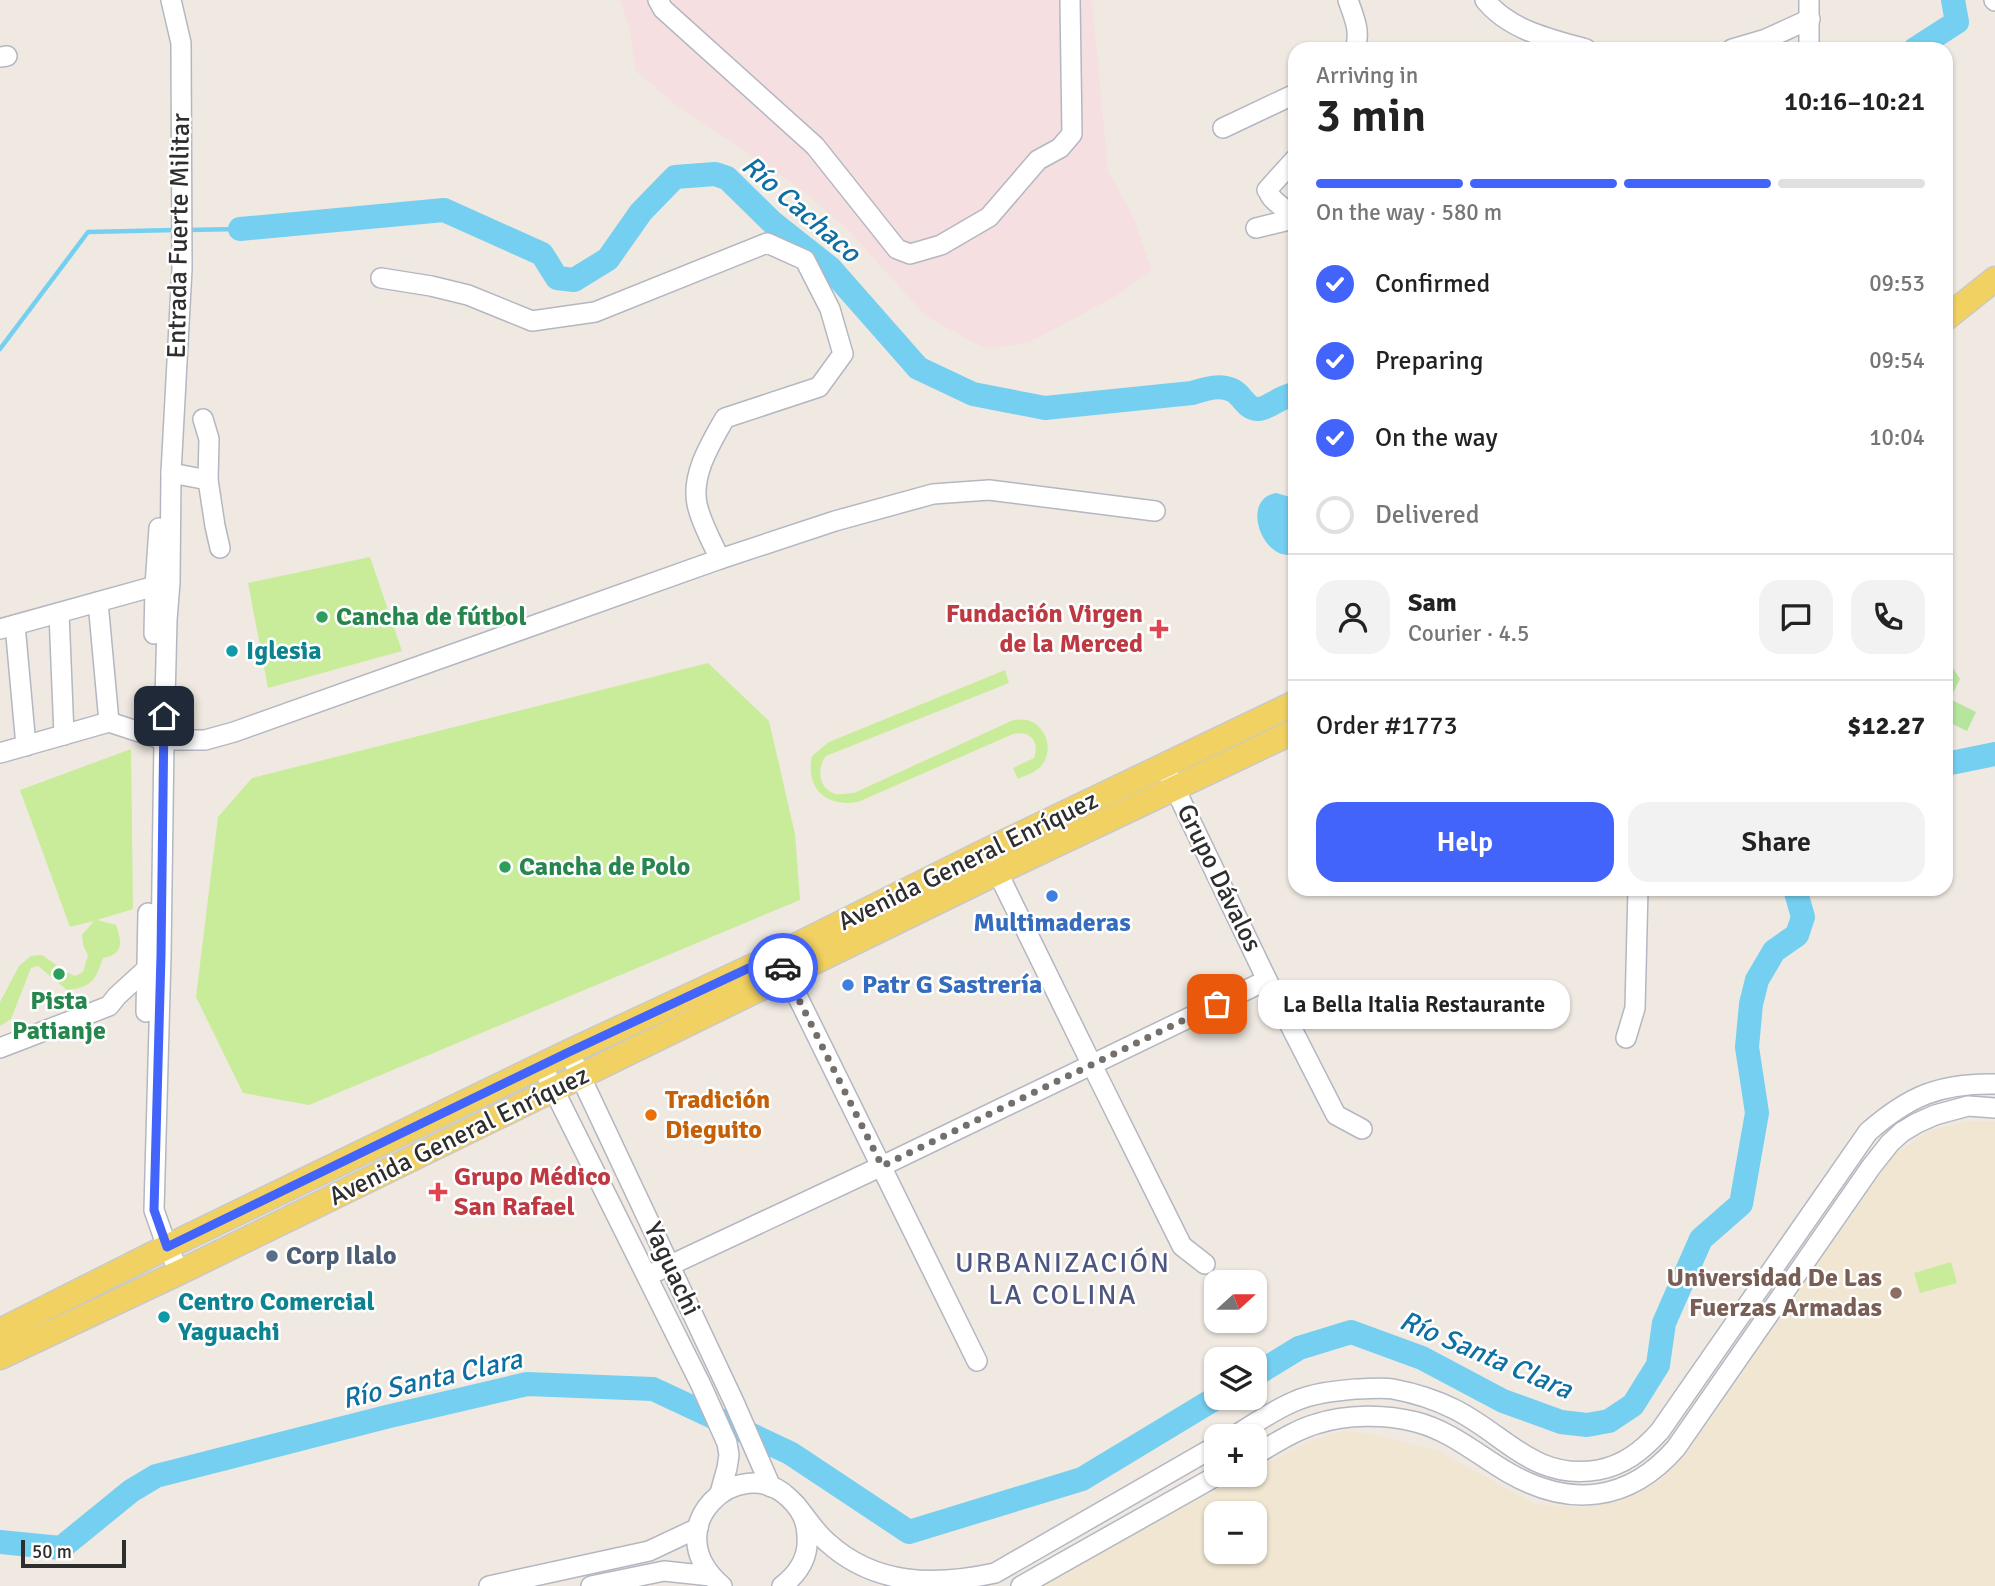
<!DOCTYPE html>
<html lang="en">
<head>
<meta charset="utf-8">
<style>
  :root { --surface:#fff; --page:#f2f2f2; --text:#222; --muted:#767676; --line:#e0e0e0; --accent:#4264fb }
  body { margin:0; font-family:Signika,sans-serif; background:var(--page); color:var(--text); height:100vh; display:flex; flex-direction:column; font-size:26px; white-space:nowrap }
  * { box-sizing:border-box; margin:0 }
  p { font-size:23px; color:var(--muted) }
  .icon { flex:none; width:38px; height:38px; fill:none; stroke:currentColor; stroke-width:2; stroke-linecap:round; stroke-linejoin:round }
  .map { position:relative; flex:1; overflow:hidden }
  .details { position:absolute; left:1288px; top:42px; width:665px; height:854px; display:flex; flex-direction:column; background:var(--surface); border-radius:21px; box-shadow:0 2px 5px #0004 }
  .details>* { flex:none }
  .needle { width:46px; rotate:69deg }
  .buttons { position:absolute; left:1204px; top:1270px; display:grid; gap:14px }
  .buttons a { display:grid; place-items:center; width:63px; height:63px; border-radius:14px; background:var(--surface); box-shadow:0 2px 5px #0004; font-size:35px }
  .scale { position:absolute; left:21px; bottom:18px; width:105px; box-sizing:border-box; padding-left:7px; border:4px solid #2e2e2e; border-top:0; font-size:19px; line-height:24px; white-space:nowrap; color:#2e2e2e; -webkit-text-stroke:5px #fff; paint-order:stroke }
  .pin { position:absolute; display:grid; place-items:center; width:60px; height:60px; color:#fff; margin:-30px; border-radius:14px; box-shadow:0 4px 10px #0006 }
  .courier { position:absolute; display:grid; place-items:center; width:70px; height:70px; margin:-35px; border:5px solid #4264fb; border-radius:50%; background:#fff; color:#222; box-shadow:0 2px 9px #0007 }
  .bubble { position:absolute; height:49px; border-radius:21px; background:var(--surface); box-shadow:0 2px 5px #0004; font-size:23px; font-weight:600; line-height:49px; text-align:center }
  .head em { font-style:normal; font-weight:600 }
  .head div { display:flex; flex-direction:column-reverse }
  .head { display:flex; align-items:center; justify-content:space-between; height:119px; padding:0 28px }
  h1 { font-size:46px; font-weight:600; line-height:52px }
  .bar { display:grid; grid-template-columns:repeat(4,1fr); gap:10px 7px; align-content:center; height:84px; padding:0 28px }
  .bar i { height:9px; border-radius:5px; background:var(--line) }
  .bar .selected { background:var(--accent) }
  .bar p { grid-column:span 4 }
  .line { display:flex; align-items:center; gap:18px; padding:0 28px; border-top:2px solid var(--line) }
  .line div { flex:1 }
  .round { display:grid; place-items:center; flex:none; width:74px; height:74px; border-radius:21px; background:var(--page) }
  ol { padding:0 28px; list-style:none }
  li { display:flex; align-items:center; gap:21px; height:77px }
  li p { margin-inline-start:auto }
  li .icon { padding:7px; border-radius:50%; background:var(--accent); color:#fff; stroke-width:4 }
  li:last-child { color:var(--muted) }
  li i { width:38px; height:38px; border:4px solid var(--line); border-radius:50% }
  .button { display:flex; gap:14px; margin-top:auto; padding:14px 28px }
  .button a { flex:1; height:80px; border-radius:21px; background:var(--accent); color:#fff; font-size:28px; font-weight:600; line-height:80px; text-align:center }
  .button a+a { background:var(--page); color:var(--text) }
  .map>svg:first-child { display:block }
</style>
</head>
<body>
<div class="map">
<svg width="1995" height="1586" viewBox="0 0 1995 1586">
  <rect width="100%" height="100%" fill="#efe9e1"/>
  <path fill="#f0e6d1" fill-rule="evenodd" d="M1971 1121H1995V1586H1037L1245 1475H1255V1470L1307 1442 1342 1431 1372 1434 1438 1451 1535 1504 1582 1508 1615 1502 1657 1483 1686 1454 1893 1155 1929 1131ZM1216 1514H1255V1552H1216Z"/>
  <polygon fill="#f5dfe0" points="620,0 1092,0 1108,171 1133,216 1152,270 1116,296 1030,342 986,349 927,317 845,227 802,190 676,105 636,71 629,26"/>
  <polygon fill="#b6e59e" points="1946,657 1960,679 1950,699 1976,712 1967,731 1946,721"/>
  <g fill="#c9ec9a">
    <polygon points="370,557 402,651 268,688 248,583"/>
    <polygon points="708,663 769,721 795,834 800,900 309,1105 243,1093 196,997 218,817 252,778"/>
    <path d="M1005 670 1009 683 826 756C816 768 819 790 836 794 842 795 848 793 854 793L1009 722C1038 710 1058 743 1042 765 1037 772 1026 775 1018 779L1013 768 1034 758C1040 741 1030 730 1013 734L858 802C826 808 805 788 812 756L829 742Z"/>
    <path d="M131 749 133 909 97 920 116 925C122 942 124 954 103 958 95 981 92 987 67 990L38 966 31 968 11 1019 0 1026V1002L19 966 31 956 42 955 66 972 75 976 83 972 88 955 83 945 82 935 94 921 70 927 20 790Z"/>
    <polygon points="1951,1262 1957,1283 1920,1293 1914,1273"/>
  </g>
  <path fill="#75cff0" d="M1276 493 1290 497 1295 502V554C1263 564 1239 499 1276 493Z"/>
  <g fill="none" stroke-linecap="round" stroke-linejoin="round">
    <g stroke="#75cff0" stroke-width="4.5">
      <polyline points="187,230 240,229"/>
      <polyline points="0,349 88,232 175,230"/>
    </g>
    <g stroke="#75cff0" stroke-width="24">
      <polyline points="1915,49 1957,22 1953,0"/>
      <path d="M240 229 444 210 542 254 557 278 574 280 608 259 641 212 675 177 715 174 727 178 773 223 830 268 918 368 973 394 1045 408 1192 393C1205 389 1219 384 1232 390 1242 394 1246 410 1259 409 1269 408 1281 396 1295 394"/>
      <polyline points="1946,764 1995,754"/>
      <polyline points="1255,1375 1299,1348 1351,1332 1422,1358 1503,1401 1561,1422 1587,1425 1609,1421 1633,1405 1658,1365 1664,1323 1701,1239 1741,1204 1757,1113 1747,1047 1751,1004 1757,980 1774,951 1797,935 1803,917 1795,889"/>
      <polyline points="0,1542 61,1548 131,1491 156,1476 386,1417 527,1384 653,1389 790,1453 909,1532 1082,1479 1216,1398"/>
    </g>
    <g stroke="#b4b7c1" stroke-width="22">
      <g id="minor">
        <polyline points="171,0 181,43 182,269 171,473 170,582 167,620 164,740 161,955 154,1210 167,1247 180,1272"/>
        <polyline points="658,0 663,9 815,146 897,249 910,254 941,245 989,217 1038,160 1060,148 1072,134 1070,0"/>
        <path d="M1348 0C1354 17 1361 32 1355 49"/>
        <path d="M1485 0C1509 30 1550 39 1586 49"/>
        <polyline points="1994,0 1995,1"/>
        <polyline points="1732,49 1766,39 1810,19"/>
        <polyline points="1809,49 1809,0"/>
        <polyline points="0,57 7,56"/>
        <polyline points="1223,128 1295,94"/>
        <path d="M1256 228 1285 221C1290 209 1280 207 1273 199 1272 199 1268 191 1267 190L1295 159"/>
        <path d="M381 278 431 286 468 295 532 321 595 312 767 243 805 260 830 309 843 354 819 387 725 418C711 443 691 474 697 504 701 523 712 542 720 559"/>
        <polyline points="203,419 209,439 208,480 215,526 220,548"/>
        <polyline points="171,473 208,480"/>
        <polyline points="98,602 109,722"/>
        <polyline points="59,613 64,735"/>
        <polyline points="15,625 26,746"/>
        <polyline points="0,629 166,583"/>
        <polyline points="154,634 155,586 159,528"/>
        <polyline points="0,753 109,722 164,740 205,740 234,732 720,559 835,521 933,494 989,490 1155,511"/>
        <polyline points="1169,776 1267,980 1336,1115 1362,1129"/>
        <polyline points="992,861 1092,1065 1182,1246 1205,1264"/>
        <polyline points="782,965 977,1361"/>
        <polyline points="146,1012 148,913"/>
        <polyline points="1626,1038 1635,1008 1638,889"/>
        <polyline points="0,1048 109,1006 117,996 152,964"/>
        <polyline points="569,1052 734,1402 771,1487"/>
        <polyline points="542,1066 701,1385 727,1443 729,1455 727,1468 720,1493"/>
        <polyline points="647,1276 882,1166 1267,980"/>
        <path d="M1233 1437C1252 1425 1272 1411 1293 1402 1313 1393 1335 1391 1356 1389 1368 1389 1381 1387 1393 1389 1414 1393 1436 1400 1454 1409 1505 1434 1534 1481 1598 1470 1624 1465 1642 1451 1660 1431L1868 1132C1909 1096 1940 1083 1995 1084"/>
        <path d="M1255 1455C1274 1444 1295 1430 1316 1424 1347 1414 1385 1414 1416 1422 1451 1431 1478 1455 1509 1473 1570 1508 1629 1502 1676 1448L1871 1167 1890 1143 1902 1132 1917 1123 1935 1115 1968 1106 1995 1108"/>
        <path d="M796 1505C806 1517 815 1532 827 1542 875 1586 935 1586 995 1573L1216 1446"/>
        <polyline points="489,1586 649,1551 698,1528"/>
        <polyline points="591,1586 664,1571 711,1576"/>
        <path d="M722 1586C654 1528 739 1450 789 1498 800 1508 807 1521 807 1536 809 1557 799 1573 782 1586"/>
        <polyline points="1021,1586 1218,1475"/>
      </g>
    </g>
    <g stroke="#c9c9c9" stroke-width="27">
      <g id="major">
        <polyline points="1946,318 1995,279"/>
        <polyline points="0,1331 167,1247 569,1052 777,955 988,850 1295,703"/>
        <polyline points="0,1357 180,1272 998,872 1295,731"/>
      </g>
    </g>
    <use href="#minor" stroke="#fff" stroke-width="19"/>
    <use href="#major" stroke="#f2d163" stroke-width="24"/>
  </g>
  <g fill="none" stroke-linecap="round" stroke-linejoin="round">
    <polyline stroke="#726f6d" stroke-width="7" stroke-dasharray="0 12.6" points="783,968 882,1166 1217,1004"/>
    <polyline stroke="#4264fb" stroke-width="9" points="164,716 161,955 154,1210 167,1247 569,1052 777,955 783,968"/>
  </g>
  <g fill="#2e9e5b" stroke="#fff" stroke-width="2.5">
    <circle cx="322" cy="617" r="7"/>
    <circle cx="505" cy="867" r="7"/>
    <circle cx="59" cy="974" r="7"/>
  </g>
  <g fill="#e0444e" stroke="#fff" stroke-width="2.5">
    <path d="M1155.5 618.5h7v7h7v7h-7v7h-7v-7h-7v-7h7z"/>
    <path d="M434.5 1181.5h7v7h7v7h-7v7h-7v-7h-7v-7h7z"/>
  </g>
  <g fill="#0f9aa8" stroke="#fff" stroke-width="2.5">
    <circle cx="232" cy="651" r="7"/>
    <circle cx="164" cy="1317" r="7"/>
  </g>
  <g fill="#3f7fe0" stroke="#fff" stroke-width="2.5">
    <circle cx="1052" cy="896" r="7"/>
    <circle cx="848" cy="985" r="7"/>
  </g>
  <circle fill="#e8710a" stroke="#fff" stroke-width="2.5" cx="651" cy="1115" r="7"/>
  <circle fill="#5c6f8a" stroke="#fff" stroke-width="2.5" cx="272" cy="1256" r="7"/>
  <circle fill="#8d6e63" stroke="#fff" stroke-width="2.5" cx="1896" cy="1293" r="7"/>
  <g text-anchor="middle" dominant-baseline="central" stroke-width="5" stroke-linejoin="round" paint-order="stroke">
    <g font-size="26" fill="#2e2e2e" stroke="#fff">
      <text transform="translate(179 236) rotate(-89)">Entrada Fuerte Militar</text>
      <text transform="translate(968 861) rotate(-26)">Avenida General Enríquez</text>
      <text transform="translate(1219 878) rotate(64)">Grupo Dávalos</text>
      <text transform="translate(459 1136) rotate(-26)">Avenida General Enríquez</text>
      <text transform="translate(672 1269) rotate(65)">Yaguachi</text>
    </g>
    <g font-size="26" font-weight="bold" fill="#be3a42" stroke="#fff" text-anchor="end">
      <text x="1143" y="614">Fundación Virgen<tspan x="1143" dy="30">de la Merced</tspan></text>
      <text x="454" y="1177" text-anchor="start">Grupo Médico<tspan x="454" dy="30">San Rafael</tspan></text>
    </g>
    <g font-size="26" font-weight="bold" fill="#27864d" stroke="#fff" text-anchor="start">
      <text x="336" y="617">Cancha de fútbol</text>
      <text x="519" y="867">Cancha de Polo</text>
      <text x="59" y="1001" text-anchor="middle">Pista<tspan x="59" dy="30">Patianje</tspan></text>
    </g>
    <g font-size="26" font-weight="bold" fill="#0d838f" stroke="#fff" text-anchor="start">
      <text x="246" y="651">Iglesia</text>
      <text x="178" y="1302">Centro Comercial<tspan x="178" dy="30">Yaguachi</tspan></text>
    </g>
    <g font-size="26" font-weight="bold" fill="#366cbe" stroke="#fff">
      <text x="1052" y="923">Multimaderas</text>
      <text x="862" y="985" text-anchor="start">Patr G Sastrería</text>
    </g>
    <g font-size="26" font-weight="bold" fill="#c56008" stroke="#fff" text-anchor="start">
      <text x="665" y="1100">Tradición<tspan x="665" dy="30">Dieguito</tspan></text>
    </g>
    <g font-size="26" font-weight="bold" fill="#4e5e75" stroke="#fff" text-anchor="start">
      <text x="286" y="1256">Corp Ilalo</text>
    </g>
    <g font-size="26" font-weight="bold" fill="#785e54" stroke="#fff" text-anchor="end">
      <text x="1882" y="1278">Universidad De Las<tspan x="1882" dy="30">Fuerzas Armadas</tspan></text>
    </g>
    <g font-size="28" font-style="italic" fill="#0d6fa3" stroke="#fff">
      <text transform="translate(801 209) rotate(41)">Río Cachaco</text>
      <text transform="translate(1486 1355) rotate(23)">Río Santa Clara</text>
      <text transform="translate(432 1379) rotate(-13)">Río Santa Clara</text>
    </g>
    <g font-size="28" letter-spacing="2" fill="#4d5680" stroke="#fff">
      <text x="1063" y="1263">URBANIZACIÓN<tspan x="1063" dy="32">LA COLINA</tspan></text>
    </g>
  </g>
</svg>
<div class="buttons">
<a><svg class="needle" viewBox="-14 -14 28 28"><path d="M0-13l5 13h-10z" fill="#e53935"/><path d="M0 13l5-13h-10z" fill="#767676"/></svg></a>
<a><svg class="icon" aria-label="layers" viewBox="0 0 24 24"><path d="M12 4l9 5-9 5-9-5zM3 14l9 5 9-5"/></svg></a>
<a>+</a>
<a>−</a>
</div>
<div class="scale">50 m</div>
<div class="pin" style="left:1217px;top:1004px;background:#ea580c"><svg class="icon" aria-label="bag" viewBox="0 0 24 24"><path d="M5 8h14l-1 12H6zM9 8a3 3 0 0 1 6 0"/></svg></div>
<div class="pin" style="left:164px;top:716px;background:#1f2937"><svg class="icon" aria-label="home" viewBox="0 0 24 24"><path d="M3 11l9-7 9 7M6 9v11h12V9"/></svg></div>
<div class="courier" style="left:783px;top:968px"><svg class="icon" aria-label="car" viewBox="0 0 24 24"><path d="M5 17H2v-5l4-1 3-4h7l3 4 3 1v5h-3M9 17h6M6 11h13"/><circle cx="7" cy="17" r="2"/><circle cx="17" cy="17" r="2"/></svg></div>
<div class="bubble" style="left:1258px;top:980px;width:312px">La Bella Italia Restaurante</div>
<section class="details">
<div class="head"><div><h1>3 min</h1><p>Arriving in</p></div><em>10:16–10:21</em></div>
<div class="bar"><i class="selected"></i><i class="selected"></i><i class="selected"></i><i></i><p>On the way · 580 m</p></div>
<ol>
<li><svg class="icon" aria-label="check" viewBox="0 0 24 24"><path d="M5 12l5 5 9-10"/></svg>Confirmed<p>09:53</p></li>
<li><svg class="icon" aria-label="check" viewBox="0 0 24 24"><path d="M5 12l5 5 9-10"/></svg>Preparing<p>09:54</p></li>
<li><svg class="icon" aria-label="check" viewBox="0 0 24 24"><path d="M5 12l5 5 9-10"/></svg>On the way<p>10:04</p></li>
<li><i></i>Delivered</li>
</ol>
<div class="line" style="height:126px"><a class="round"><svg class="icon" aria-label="person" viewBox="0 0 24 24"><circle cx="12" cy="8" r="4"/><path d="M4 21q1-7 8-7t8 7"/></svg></a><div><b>Sam</b><p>Courier · 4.5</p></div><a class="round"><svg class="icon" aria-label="chat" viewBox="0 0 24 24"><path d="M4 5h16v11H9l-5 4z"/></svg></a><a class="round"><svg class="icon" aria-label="phone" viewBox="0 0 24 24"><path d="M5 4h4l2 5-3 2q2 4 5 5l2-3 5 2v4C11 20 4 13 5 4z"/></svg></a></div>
<div class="line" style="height:91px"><div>Order #1773</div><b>$12.27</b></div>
<div class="button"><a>Help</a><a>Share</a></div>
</section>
</div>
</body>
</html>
